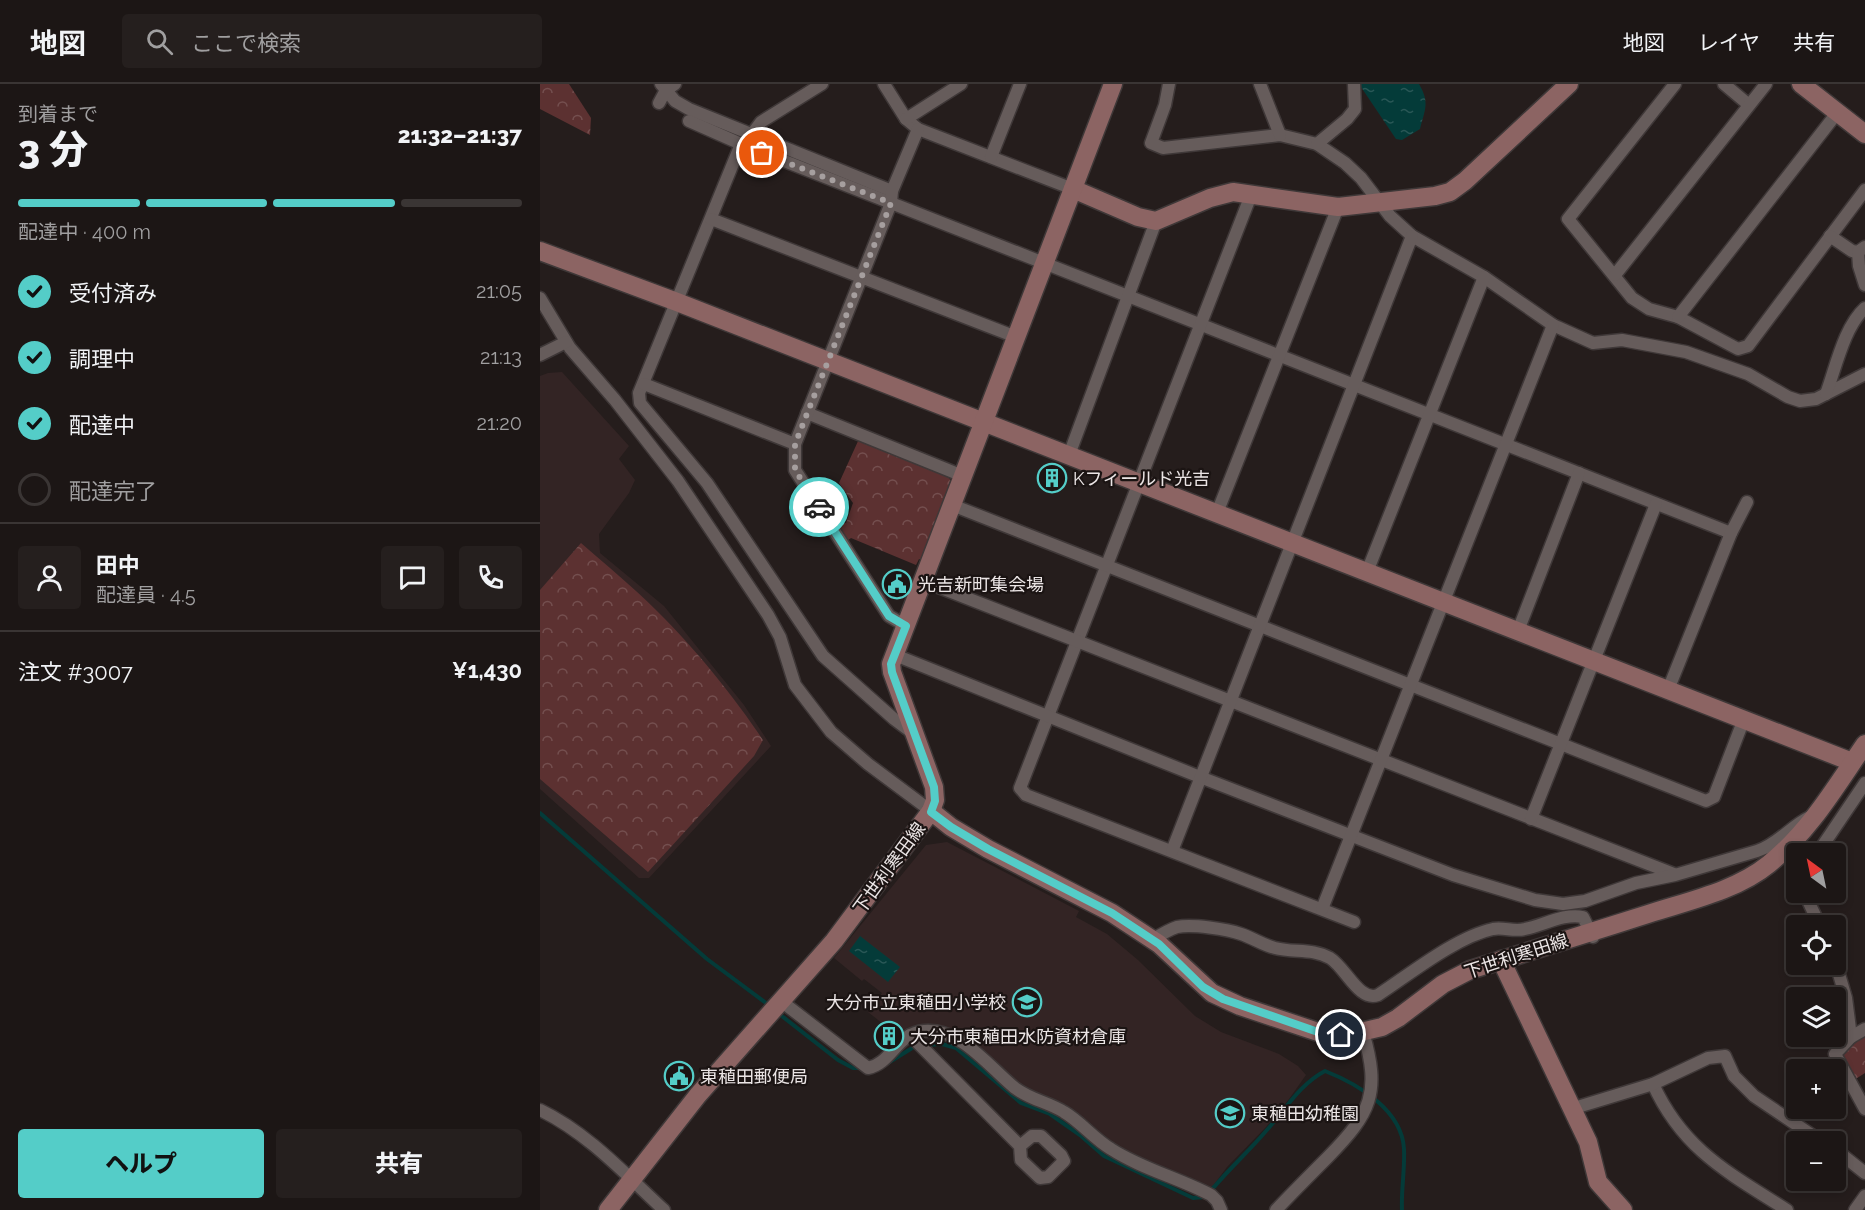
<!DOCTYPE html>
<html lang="ja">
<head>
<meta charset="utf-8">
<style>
  :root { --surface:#1c1615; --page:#251f1e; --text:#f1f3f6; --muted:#a09fa0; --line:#3a3534; --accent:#54cdc8 }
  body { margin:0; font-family:Raleway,"Noto Sans JP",sans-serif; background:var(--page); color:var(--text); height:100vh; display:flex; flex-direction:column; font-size:22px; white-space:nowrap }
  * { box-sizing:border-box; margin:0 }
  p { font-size:20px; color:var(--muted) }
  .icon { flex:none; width:33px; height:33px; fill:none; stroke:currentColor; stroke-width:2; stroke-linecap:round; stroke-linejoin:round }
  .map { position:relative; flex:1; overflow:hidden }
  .sheet { display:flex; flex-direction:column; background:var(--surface); width:540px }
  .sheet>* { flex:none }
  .needle { width:39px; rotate:327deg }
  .controls { position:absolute; left:1246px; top:759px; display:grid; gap:12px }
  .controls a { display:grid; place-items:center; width:60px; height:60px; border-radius:6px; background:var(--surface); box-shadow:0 3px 9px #0003,0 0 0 2px var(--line); font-size:30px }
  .pin { position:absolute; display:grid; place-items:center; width:51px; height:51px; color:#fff; margin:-26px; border:3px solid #fff; border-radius:50%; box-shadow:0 2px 6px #0007 }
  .courier { position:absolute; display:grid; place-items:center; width:60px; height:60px; margin:-30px; border:4px solid #54cdc8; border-radius:50%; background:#fff; color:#222; box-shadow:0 2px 8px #0007 }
  .summary em { font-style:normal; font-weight:800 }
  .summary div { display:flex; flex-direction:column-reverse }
  .summary { display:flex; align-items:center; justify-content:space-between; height:102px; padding:0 18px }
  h1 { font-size:39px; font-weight:800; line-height:45px }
  .bar { display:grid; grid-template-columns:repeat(4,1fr); gap:9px 6px; align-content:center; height:72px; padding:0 18px }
  .bar i { height:8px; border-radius:4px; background:var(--line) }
  .bar .current { background:var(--accent) }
  .bar p { grid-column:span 4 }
  .line { display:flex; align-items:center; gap:15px; padding:0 18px; border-top:2px solid var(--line) }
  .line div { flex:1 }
  .round { display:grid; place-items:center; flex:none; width:63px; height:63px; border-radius:6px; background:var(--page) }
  ol { padding:0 18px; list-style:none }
  li { display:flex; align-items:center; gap:18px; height:66px }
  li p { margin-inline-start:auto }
  li .icon { padding:6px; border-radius:50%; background:var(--accent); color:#111; stroke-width:4 }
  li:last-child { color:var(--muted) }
  li i { width:33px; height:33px; border:3px solid var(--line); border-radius:50% }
  .primary-button { display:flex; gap:12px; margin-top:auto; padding:12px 18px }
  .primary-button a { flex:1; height:69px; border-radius:6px; background:var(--accent); color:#111; font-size:24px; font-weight:800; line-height:69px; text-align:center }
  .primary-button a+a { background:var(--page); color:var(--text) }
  header { display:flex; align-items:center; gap:36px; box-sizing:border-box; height:84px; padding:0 30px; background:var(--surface); border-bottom:2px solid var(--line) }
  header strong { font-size:28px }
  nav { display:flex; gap:33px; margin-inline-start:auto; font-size:21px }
  .search { width:420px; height:54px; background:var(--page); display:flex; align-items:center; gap:15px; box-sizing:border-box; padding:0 21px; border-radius:6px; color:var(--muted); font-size:22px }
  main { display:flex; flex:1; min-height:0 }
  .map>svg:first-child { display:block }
</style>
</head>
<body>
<header>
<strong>地図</strong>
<div class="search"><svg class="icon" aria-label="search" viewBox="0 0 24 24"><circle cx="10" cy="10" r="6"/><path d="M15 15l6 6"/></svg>ここで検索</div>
<nav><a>地図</a><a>レイヤ</a><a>共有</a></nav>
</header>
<main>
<section class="sheet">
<div class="summary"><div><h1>3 分</h1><p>到着まで</p></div><em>21:32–21:37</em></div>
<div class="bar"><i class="current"></i><i class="current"></i><i class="current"></i><i></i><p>配達中 · 400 m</p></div>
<ol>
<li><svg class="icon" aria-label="check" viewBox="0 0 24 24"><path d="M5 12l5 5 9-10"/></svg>受付済み<p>21:05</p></li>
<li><svg class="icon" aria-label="check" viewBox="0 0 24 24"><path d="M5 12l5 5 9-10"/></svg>調理中<p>21:13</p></li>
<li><svg class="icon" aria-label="check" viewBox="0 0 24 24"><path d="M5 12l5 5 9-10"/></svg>配達中<p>21:20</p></li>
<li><i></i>配達完了</li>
</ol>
<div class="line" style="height:108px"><a class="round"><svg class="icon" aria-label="person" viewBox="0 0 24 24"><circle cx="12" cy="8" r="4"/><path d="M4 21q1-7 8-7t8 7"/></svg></a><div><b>田中</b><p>配達員 · 4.5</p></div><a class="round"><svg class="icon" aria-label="chat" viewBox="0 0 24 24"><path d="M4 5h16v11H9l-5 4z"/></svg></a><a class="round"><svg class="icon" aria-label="phone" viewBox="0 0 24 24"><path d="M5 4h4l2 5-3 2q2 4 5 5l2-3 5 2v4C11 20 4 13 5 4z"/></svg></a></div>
<div class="line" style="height:78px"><div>注文 #3007</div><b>¥1,430</b></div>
<div class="primary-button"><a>ヘルプ</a><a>共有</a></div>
</section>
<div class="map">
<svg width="1325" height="1126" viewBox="0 0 1325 1126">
  <defs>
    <pattern id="forest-crowns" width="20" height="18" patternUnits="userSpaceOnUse" patternTransform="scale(1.5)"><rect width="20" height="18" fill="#5c3131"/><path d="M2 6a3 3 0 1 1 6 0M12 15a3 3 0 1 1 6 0" fill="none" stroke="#744f4f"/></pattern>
    <pattern id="water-ripples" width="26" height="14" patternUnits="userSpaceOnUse" patternTransform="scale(1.5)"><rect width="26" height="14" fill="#043b39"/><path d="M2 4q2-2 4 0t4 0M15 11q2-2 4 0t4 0" fill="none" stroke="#295756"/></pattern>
  </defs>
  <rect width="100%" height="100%" fill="#251d1c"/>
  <g fill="#332424">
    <polygon points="22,288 89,362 79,375 95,396 89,409 59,450 60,469 124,522 204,621 231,662 109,794 99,794 0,705 0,292 8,289"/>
    <polygon points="407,758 539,827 536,833 567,850 598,876 655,932 681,948 739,970 758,982 766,991 749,1015 726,1043 687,1083 670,1106 591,1073 474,998 428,954 388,940 373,943 357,951 328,928 342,909 324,895 322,897 294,874 386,761"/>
  </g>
  <g fill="url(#forest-crowns)">
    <polygon points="0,0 29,0 51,34 50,51 0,25"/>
    <polygon points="319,355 408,392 412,399 383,476 379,475 376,481 311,454 307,457 294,437 306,439 313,419 299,399"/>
    <path d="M41 459C66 481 93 503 117 527 154 563 195 614 223 656L214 672 108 788 0 695V506Z"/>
    <polygon points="1325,952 1325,989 1314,996 1301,975 1303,966"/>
  </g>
  <g fill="url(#water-ripples)">
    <path d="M819 0H879C890 19 885 25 880 45L862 56 856 55Z"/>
    <polygon points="320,852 360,883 348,898 309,867"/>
  </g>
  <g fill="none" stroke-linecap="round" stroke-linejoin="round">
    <g stroke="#043b39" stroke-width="4">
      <polyline points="0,729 167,875 230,922"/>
      <polyline points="238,929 298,976 313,984 323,984"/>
      <path d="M385 961 402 960 416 964 481 1019 510 1030 540 1051 564 1072 653 1114 664 1113 675 1102C691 1083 710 1066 726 1047 745 1026 760 1000 785 987 818 1000 862 1026 864 1065 865 1086 861 1106 862 1126"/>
      <polyline points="348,979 377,961"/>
    </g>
    <g stroke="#3f3838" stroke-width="15">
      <g id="street">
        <polyline points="121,0 135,17 149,25 352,107"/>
        <polyline points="344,0 366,35 378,45 533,105"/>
        <polyline points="629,0 625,21 611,59 623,64 740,51 777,60 805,79 821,94 850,132 872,152 944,193 1013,241 1053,259 1082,256 1146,268 1208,290 1248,313 1260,317 1276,315 1325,290"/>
        <polyline points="720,0 740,51"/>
        <polyline points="1135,0 1028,135 1092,214 1109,225 1138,233 1198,265 1208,262 1325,106"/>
        <polyline points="1184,0 1209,21"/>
        <polyline points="119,19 126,6 135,0"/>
        <polyline points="366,35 421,0"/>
        <polyline points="149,37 201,60 1191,449"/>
        <polyline points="212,50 221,38 282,0"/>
        <polyline points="201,60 99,309 100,319 167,399 283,572 354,635 374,650"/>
        <polyline points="777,60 807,35 815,25 814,0"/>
        <polyline points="451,73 480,0"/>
        <polyline points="711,111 480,704 486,711 814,838"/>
        <polyline points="171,135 476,253"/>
        <polyline points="1290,152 1312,167 1318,168 1325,163"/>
        <polyline points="1318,168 1319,182 1325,201"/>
        <polyline points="1075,191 1226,0"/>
        <polyline points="0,214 30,264 75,316 138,397 228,531 240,553 255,601 291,648 328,680 391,727"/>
        <polyline points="1138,233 1297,29"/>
        <polyline points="0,271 26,258"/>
        <polyline points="104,300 255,360"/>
        <path d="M1286 310C1296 283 1304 243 1325 224"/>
        <polyline points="267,329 423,392"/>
        <polyline points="529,371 616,137"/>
        <polyline points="412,421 1166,717 1174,713 1204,635"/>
        <polyline points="677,429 798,123"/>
        <polyline points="827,488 944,193"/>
        <polyline points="383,497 1134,790"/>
        <polyline points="366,542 349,532 255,386 255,360 351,119 352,107 378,45"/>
        <polyline points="978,547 1039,389"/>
        <path d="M355 571 660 693 913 791 995 816 1023 820 1045 817 1096 799 1135 791 1217 767C1237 761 1251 742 1270 733"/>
        <polyline points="1128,606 1191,449 1207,418"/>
        <polyline points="991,735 1116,420"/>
        <polyline points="632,767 872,152"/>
        <polyline points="1277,770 1325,699"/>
        <polyline points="1257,791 1257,794"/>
        <polyline points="1264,808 1280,842"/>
        <polyline points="782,825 1013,241"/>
        <path d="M612 856C620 851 628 846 637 843 652 840 687 845 701 850 713 854 723 861 735 864 754 869 772 864 790 874 806 884 819 918 838 911 870 890 916 853 953 845 964 843 974 848 985 845 1004 841 1024 829 1043 833L1053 853"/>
        <polyline points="1296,880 1306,914 1311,953 1295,970 1325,1025"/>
        <path d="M241 917 328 984C351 980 357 949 384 947 421 944 449 983 475 1004 491 1016 508 1018 524 1028 541 1038 554 1055 571 1065 602 1085 639 1094 671 1111L677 1117 681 1126"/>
        <polyline points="370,951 480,1062 481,1076 500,1094 508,1093 524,1077 521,1071 501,1052 492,1052 480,1062"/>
        <polyline points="1311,953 1325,945"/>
        <path d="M1113 1000C1143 1066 1189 1089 1247 1126"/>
        <polyline points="1031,1025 1113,1000 1168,974 1185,972 1194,992 1214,1012 1282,1058"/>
        <path d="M0 1026C48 1049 86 1091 124 1126"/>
        <polyline points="1296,1066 1325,1089"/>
        <path d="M736 1126C753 1108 771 1090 788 1073 831 1029 841 1009 823 948"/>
        <polyline points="1315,1126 1325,1112"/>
      </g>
    </g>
    <g stroke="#3f3838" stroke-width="21">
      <g id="secondary">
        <polyline points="1261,0 1325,50"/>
        <polyline points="533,105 598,133 616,137 670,114 693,108 798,123 895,112 910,108 925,97 1029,0"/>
        <polyline points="0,167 137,218 1312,678"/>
        <polyline points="391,727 395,716 394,703 352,588 351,580 573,0"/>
        <polyline points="961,876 1048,1058 1058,1098 1083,1126"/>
        <path d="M68 1126 158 1011 294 857 391 727 411 743 448 765 572 829 619 860 672 909 700 922 778 948 812 950 842 943 858 934 903 900 930 886C990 867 1049 849 1108 830 1148 817 1196 807 1229 780 1270 747 1296 702 1325 660"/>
      </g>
    </g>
    <use href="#street" stroke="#665c5b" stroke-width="12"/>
    <use href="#secondary" stroke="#8c6463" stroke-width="18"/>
  </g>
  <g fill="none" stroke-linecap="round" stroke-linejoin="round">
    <polyline stroke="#a69f9f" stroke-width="6" stroke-dasharray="0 10.8" points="222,69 351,119 255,360 255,386 279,423"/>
    <polyline stroke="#54cdc8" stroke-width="8" points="279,423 349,532 366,542 351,580 352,588 394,703 395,717 391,728 411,743 448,765 572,829 619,860 663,903 683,915 778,948 801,951"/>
  </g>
  <defs>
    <g id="building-ring" transform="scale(1.5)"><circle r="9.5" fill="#1b1413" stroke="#54cdc8" stroke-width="1.5"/><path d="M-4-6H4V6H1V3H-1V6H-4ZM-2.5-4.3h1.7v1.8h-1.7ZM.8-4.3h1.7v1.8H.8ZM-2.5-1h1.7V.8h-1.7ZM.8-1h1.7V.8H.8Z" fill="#54cdc8"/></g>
    <g id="civic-ring" transform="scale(1.5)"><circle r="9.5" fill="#1b1413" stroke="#54cdc8" stroke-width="1.5"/><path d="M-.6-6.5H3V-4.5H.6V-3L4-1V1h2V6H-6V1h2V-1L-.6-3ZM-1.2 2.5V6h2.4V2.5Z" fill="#54cdc8"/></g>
    <g id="school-ring" transform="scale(1.5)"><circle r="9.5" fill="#1b1413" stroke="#54cdc8" stroke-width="1.5"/><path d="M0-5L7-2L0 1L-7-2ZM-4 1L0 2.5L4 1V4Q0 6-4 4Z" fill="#54cdc8"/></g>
  </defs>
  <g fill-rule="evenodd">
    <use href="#building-ring" x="512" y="394"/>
    <use href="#civic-ring" x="357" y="500"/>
    <use href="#school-ring" x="487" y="918"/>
    <use href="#building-ring" x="349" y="952"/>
    <use href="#civic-ring" x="139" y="992"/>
    <use href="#school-ring" x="690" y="1029"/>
  </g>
  <g text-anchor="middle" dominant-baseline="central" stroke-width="4.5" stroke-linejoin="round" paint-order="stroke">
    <g font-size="18" fill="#ebe5e5" stroke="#1b1413" text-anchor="start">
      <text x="533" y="394">Kフィールド光吉</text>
      <text x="378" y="500">光吉新町集会場</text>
      <text x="466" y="918" text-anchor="end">大分市立東稙田小学校</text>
      <text x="370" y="952">大分市東稙田水防資材倉庫</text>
      <text x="160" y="992">東稙田郵便局</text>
      <text x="711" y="1029">東稙田幼稚園</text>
    </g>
    <g font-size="18" fill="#ebe5e5" stroke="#1b1413">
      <text transform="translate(349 784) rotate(-54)">下世利寒田線</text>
      <text transform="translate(976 872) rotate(-18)">下世利寒田線</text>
    </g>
  </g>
</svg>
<div class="controls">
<a><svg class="needle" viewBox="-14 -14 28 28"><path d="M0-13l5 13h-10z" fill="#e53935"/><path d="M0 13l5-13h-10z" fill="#a09fa0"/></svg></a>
<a><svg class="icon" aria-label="locate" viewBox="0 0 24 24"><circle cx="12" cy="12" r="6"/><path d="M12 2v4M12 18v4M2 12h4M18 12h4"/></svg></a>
<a><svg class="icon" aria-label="layers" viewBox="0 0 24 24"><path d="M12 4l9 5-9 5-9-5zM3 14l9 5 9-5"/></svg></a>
<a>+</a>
<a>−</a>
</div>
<div class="pin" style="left:222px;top:69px;background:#ea580c"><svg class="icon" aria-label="bag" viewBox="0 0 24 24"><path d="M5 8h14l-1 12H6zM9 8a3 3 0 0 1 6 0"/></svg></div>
<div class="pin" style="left:801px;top:951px;background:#1f2937"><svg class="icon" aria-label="home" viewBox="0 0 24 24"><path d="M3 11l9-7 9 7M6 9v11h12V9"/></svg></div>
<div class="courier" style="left:279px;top:423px"><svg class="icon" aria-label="car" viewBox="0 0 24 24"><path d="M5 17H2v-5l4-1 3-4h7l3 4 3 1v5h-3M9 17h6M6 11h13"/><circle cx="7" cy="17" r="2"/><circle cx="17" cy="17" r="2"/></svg></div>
</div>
</main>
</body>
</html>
